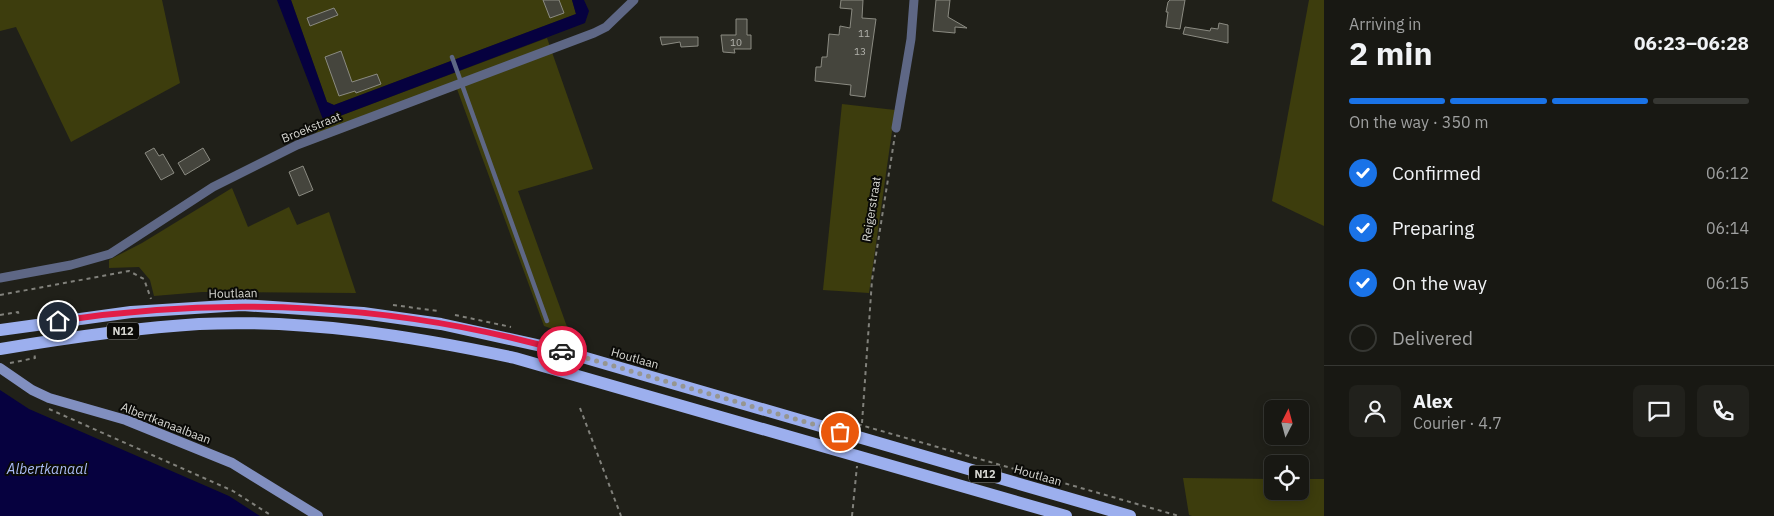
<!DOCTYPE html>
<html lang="en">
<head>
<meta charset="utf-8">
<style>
  :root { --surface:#181813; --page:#21211c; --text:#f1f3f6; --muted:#9fa0a0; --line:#363733; --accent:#1a73e8 }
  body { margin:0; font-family:"IBM Plex Sans",sans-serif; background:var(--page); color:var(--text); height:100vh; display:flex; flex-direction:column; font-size:19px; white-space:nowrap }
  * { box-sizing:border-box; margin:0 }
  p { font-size:16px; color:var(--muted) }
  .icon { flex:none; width:28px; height:28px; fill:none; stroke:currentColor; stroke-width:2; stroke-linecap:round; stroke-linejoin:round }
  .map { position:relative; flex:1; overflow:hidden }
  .panel { display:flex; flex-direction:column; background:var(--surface); width:450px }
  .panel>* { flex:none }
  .needle { width:32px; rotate:6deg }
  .tools { position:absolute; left:1264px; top:400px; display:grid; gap:10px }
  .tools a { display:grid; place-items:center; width:45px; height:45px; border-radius:8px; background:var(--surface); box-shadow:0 2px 12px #0003,0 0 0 1px var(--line); font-size:25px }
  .pin { position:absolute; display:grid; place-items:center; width:42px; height:42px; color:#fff; margin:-21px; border:2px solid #fff; border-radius:50%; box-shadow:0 1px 5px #0007 }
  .courier { position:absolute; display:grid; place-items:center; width:50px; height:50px; margin:-25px; border:4px solid #e11d48; border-radius:50%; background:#fff; color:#222; box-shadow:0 1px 6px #0007 }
  .headline em { font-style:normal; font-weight:700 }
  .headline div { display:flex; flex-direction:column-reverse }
  .headline { display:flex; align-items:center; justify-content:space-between; height:85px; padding:0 25px }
  h1 { font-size:32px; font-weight:700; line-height:38px }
  .bar { display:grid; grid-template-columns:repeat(4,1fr); gap:8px 5px; align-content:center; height:60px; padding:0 25px }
  .bar i { height:6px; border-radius:4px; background:var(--line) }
  .bar .selected { background:var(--accent) }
  .bar p { grid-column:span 4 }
  .line { display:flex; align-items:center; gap:12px; padding:0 25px; border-top:1px solid var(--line) }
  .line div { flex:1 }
  .round { display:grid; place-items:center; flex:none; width:52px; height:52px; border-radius:8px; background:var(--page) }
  ol { padding:0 25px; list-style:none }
  li { display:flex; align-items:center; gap:15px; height:55px }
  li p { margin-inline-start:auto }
  li .icon { padding:5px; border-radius:50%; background:var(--accent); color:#fff; stroke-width:4 }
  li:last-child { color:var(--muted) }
  li i { width:28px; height:28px; border:2px solid var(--line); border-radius:50% }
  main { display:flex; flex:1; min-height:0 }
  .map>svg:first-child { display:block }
</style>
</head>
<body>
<main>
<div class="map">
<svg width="1324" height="516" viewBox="0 0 1324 516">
  <rect width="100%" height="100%" fill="#202019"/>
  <g fill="#3d3d0d">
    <polygon points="0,0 162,0 180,83 71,142 16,27 0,31"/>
    <polygon points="291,0 572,0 576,14 334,105 327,102"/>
    <polygon points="1309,0 1324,0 1324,226 1272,201"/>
    <polygon points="547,38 593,169 518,191 570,335 544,326 457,89 306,146 324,122"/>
    <polygon points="842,104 895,110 869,293 823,290"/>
    <polygon points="232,188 248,227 289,207 297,225 329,212 356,293 202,292 154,296 150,280 139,267 109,268 109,260 142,243"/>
    <polygon points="1183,478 1272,479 1272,491 1300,491 1300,479 1324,479 1324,516 1192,516 1189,515"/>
  </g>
  <g fill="#06013f">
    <polygon points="277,0 291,0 327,102 334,105 576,14 572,0 584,0 589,11 585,23 324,122"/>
    <polygon points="0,390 29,409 229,496 260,516 0,516"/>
  </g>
  <g fill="#45453d" stroke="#8b8b82">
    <polygon points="543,0 559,0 564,13 550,18"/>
    <polygon points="841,0 863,0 862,18 876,19 865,97 850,95 851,85 815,81 816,67 821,67 822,57 827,57 829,34 839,35 840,26 850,28 852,9 840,8"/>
    <polygon points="936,0 950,0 948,17 967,28 955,27 955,33 933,31"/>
    <polygon points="1170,0 1185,0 1180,29 1166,27 1168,12 1166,12 1168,2"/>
    <polygon points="334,8 338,15 310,26 307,18"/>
    <polygon points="736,19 747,19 747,35 751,35 751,49 734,49 735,53 723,52 721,35 736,35"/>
    <polygon points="1219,23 1228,25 1228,43 1183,34 1185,27 1210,31 1211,28 1218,29"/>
    <polygon points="660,37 698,37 698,46 681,47 680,42 662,45"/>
    <polygon points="341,51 352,82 377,74 381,84 356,93 355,91 339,96 325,57"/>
    <polygon points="154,148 159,156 163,154 174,173 161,180 145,153"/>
    <polygon points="203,148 210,160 185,175 178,163"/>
    <polygon points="303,166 313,190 299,196 289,172"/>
  </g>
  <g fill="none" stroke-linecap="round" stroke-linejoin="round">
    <g stroke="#81817b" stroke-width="2" stroke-dasharray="4 4" stroke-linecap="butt">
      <polyline points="0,295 129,271 144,279 151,299"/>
      <polyline points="393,305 438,311"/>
      <polyline points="0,315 18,312 19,316"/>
      <polyline points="455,315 511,327"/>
      <polyline points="10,363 35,358 34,353"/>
      <polyline points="580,408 621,516"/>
      <polyline points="49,409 233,491 272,516"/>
      <polyline points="850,422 1179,516"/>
      <polyline points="862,423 872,280 895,135"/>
      <polyline points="852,516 857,466"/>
    </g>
    <polyline stroke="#5e6785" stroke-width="4.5" points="452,57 547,321"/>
    <g stroke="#5e6785" stroke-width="9">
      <polyline points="896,128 911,39 914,0"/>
      <polyline points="0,278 71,265 110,254 213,187 297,145 594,33 606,27 634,0"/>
    </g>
    <polyline stroke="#818fc0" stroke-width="10" points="0,368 32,390 49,398 126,420 232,463 318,516"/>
    <g stroke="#9cafee" stroke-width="12">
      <polyline points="0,330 131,312 242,305 363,313 441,324 555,349 1130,516"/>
      <path d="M0 349C66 338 132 328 199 324 305 319 412 336 515 358L1066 516"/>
    </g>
  </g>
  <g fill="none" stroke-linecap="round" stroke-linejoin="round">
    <polyline stroke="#969691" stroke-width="5" stroke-dasharray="0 9" points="562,351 840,432"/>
    <path stroke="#e11d48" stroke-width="6" d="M58 321C226 295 398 304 562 351"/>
  </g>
  <g text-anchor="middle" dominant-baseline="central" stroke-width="4" stroke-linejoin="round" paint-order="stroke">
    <g font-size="10" fill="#b2b2ac">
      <text x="864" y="33">11</text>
      <text x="736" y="42">10</text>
      <text x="860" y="51">13</text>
    </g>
    <g fill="#0a0a07" stroke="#999994" stroke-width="1">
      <rect x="107" y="322.5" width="32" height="17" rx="4"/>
      <rect x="969" y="465.5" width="32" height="17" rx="4"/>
    </g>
    <g font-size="11" font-weight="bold" fill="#d6d6d1">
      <text x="123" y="331">N12</text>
      <text x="985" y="474">N12</text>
    </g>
    <g font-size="12" fill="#d6d6d1" stroke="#0a0a07">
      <text transform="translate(311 127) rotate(-22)">Broekstraat</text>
      <text transform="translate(871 209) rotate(-81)">Reigerstraat</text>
      <text transform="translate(233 293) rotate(-1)">Houtlaan</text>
      <text transform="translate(635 358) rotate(16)">Houtlaan</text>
      <text transform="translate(166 423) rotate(21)">Albertkanaalbaan</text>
      <text transform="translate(1038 475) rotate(16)">Houtlaan</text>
    </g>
    <g font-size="14" font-style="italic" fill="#abbcf6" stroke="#0a0a07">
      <text x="47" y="469">Albertkanaal</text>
    </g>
  </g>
</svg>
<div class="tools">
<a><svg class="needle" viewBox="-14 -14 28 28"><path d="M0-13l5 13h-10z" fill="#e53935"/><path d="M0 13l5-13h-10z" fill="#9fa0a0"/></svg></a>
<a><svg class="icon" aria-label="locate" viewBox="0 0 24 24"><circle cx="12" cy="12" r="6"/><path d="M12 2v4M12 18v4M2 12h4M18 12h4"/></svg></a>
</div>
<div class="pin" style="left:840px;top:432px;background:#ea580c"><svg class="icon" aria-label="bag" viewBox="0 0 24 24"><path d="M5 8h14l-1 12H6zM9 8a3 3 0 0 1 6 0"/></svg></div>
<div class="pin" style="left:58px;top:321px;background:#1f2937"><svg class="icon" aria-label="home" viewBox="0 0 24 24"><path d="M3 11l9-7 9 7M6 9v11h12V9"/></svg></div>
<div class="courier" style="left:562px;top:351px"><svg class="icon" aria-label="car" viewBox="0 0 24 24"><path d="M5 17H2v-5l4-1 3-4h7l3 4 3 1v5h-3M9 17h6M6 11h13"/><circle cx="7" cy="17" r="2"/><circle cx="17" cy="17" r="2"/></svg></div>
</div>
<section class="panel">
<div class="headline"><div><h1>2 min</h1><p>Arriving in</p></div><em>06:23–06:28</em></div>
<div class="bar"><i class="selected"></i><i class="selected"></i><i class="selected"></i><i></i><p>On the way · 350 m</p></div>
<ol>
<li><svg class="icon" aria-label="check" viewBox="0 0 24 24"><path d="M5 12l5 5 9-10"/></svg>Confirmed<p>06:12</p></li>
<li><svg class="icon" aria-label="check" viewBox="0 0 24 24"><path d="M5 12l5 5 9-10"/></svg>Preparing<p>06:14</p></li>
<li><svg class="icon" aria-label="check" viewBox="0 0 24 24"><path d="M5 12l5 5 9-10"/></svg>On the way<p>06:15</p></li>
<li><i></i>Delivered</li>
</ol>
<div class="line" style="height:90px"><a class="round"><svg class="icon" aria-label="person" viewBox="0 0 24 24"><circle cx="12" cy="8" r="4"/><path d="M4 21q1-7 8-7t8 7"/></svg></a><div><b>Alex</b><p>Courier · 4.7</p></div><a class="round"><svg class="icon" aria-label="chat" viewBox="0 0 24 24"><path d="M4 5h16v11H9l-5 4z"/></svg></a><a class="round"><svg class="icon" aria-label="phone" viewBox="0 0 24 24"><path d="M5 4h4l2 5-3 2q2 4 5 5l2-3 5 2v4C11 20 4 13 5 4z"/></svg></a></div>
</section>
</main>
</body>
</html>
